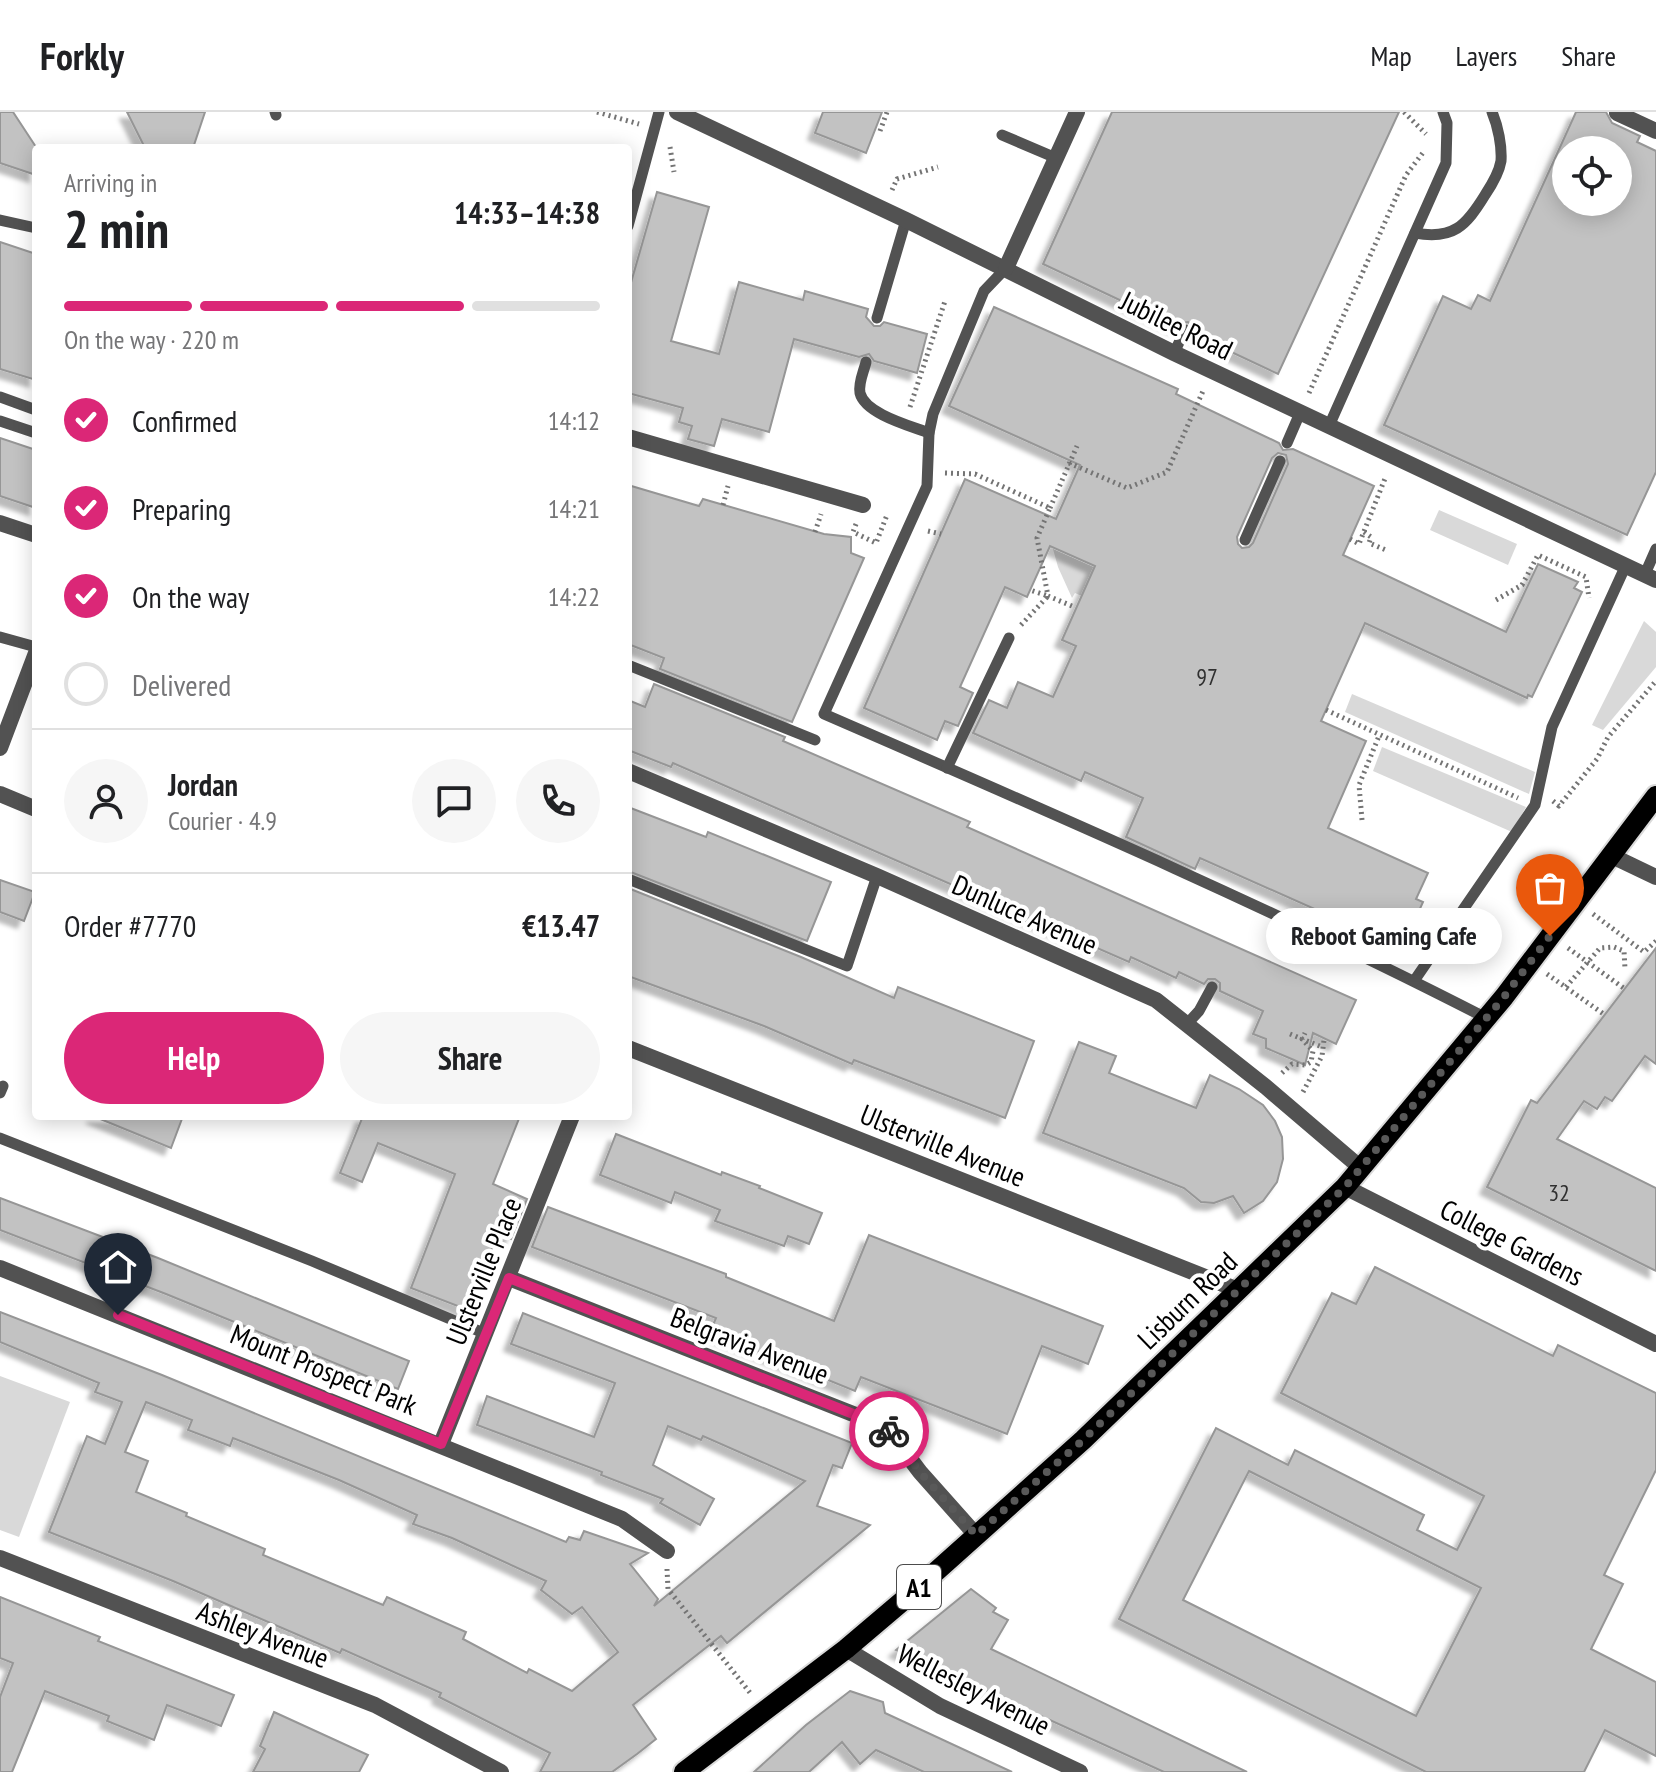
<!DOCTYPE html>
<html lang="en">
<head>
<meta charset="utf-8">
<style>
  :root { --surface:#fff; --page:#f6f6f6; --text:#202124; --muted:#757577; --line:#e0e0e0; --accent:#db2777 }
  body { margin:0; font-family:"PT Sans Narrow",sans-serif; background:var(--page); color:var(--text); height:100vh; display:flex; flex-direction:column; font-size:30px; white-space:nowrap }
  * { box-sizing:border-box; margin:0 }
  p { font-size:26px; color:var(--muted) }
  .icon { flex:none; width:44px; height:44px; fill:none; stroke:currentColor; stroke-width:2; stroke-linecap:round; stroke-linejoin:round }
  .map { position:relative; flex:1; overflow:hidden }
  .sheet { position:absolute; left:32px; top:32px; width:600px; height:976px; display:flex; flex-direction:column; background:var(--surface); border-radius:8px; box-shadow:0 4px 20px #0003 }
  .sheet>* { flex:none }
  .fabs { position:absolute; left:1552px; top:24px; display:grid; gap:16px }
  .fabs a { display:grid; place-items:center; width:80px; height:80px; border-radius:50%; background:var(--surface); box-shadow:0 4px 20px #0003; font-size:40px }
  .pin { position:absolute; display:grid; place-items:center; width:68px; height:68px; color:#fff; margin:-82px -34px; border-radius:50% 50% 50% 0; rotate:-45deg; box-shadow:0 0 8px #0007 }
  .pin .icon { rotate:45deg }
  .courier { position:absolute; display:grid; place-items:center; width:80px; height:80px; margin:-40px; border:6px solid #db2777; border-radius:50%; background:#fff; color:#222; box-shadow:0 2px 10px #0007 }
  .bubble { position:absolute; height:56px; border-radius:28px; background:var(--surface); box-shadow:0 4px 20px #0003; font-size:26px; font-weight:600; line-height:56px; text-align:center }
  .head em { font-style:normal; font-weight:600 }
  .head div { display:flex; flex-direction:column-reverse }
  .head { display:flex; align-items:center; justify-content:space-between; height:136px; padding:0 32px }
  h1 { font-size:52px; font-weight:600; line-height:60px }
  .bar { display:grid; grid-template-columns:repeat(4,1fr); gap:12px 8px; align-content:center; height:96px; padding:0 32px }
  .bar i { height:10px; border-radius:6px; background:var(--line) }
  .bar .current { background:var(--accent) }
  .bar p { grid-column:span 4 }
  .line { display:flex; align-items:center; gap:20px; padding:0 32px; border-top:2px solid var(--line) }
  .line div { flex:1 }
  .round { display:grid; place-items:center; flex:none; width:84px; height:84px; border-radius:42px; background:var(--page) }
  ol { padding:0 32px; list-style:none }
  li { display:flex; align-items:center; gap:24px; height:88px }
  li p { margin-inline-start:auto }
  li .icon { padding:8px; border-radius:50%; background:var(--accent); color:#fff; stroke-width:4 }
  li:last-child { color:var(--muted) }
  li i { width:44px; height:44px; border:4px solid var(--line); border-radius:50% }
  .primary-button { display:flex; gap:16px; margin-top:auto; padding:16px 32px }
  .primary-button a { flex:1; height:92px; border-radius:48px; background:var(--accent); color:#fff; font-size:32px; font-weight:600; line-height:92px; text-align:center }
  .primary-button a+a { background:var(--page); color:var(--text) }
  header { display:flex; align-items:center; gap:48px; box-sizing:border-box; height:112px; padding:0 40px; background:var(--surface); border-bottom:2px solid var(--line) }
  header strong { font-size:38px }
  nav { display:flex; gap:44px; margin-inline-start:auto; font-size:28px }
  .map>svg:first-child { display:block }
</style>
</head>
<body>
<header>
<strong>Forkly</strong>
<nav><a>Map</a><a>Layers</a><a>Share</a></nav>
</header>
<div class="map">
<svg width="1656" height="1660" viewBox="0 0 1656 1660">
  <defs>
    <filter id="shadow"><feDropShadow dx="-7" dy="7" stdDeviation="2" flood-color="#0004"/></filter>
  </defs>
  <rect width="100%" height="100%" fill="#fff"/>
  <g fill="#d9d9d9">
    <polygon points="1439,398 1517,432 1508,453 1430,418"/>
    <polygon points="1053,437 1219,511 1207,539 1075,481 1072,486 1058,455"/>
    <polygon points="1644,509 1656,520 1656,555 1603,618 1592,613"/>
    <polygon points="1352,582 1535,660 1529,682 1345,600"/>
    <polygon points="1382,635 1526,695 1512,720 1373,659"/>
    <polygon points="0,1264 70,1290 19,1425 0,1418"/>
  </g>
  <g fill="#c2c2c2" stroke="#969696" stroke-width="2" fill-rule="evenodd" filter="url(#shadow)">
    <polygon points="0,0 13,0 36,35 36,63 0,51"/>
    <polygon points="127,0 205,0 193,36 145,36"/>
    <polygon points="823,0 882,0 866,41 815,21"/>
    <polygon points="1112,0 1399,0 1278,262 1193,222 1192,214 1188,210 1181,211 1177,215 1043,152"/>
    <path d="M1576 0H1606L1612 11 1640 24 1637 30 1656 39V360L1627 423 1384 313 1443 184 1471 197 1478 183 1490 189ZM1566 38H1618V90H1566Z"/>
    <polygon points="657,80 709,95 671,229 719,242 739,170 803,188 805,179 868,197 866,205 874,214 880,214 884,210 927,222 917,261 874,249 869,242 859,245 794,227 769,320 722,307 714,334 688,327 692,314 679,310 683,296 628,281 628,181"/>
    <polygon points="0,130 36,142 36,268 0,257"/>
    <path d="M994 195 1178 277 1176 282 1279 331 1283 338 1293 337 1374 374 1343 443 1506 520 1538 452 1578 470 1574 476 1582 480 1532 585 1528 583 1527 586 1365 511 1321 609 1366 629 1328 716 1428 761 1416 787 1423 790 1405 830 1396 826 1393 832 1200 746 1195 757 1126 725 1143 686 1085 660 1081 669 973 621 989 588 1007 596 1018 570 1053 585 1076 534 1062 528 1095 454 1050 434 1027 485 1005 475 960 575 973 581 958 614 945 609 937 628 864 596 965 367 1056 407 1080 353 949 294ZM1278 341 1286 343 1288 352 1253 431 1249 435 1242 436 1238 432 1237 425 1272 346Z"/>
    <polygon points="0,326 36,338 36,396 0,384"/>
    <polygon points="628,373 699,394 703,387 824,422 851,425 851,441 864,446 792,610 660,557 664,546 628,532"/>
    <polygon points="654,572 785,625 783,629 970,710 967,715 1356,888 1336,932 1313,921 1305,953 1294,948 1266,936 1266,927 1253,922 1263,899 1220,879 1220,871 1215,867 1208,867 1204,872 1179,860 1176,866 1131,845 1129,850 673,651 671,655 628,638 628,588 645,595"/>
    <polygon points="628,695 706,725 708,720 831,770 807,829 628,759"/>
    <polygon points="0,768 35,780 24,809 0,800"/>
    <polygon points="628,776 801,845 894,886 898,875 1034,929 1005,1006 854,948 852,952 764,914 628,864"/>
    <polygon points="1656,836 1656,952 1645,944 1612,989 1605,985 1597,997 1584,989 1557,1027 1656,1076 1656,1159 1487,1075 1531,988 1537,991"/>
    <polygon points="1079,930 1116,944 1109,961 1196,996 1210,963 1239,977 1263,993 1275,1009 1282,1025 1283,1047 1277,1070 1263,1089 1244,1101 1233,1084 1214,1091 1201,1090 1184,1076 1043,1021"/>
    <polygon points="93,1004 183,1004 171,1036"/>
    <polygon points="363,1004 520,1004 493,1072 527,1087 511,1127 498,1121 468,1198 411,1176 455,1062 378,1031 362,1070 340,1061"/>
    <polygon points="616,1022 721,1063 722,1060 760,1074 759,1076 822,1101 809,1132 788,1124 784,1134 715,1109 720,1098 675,1080 671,1091 600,1063"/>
    <polygon points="0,1086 158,1146 409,1249 398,1277 166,1182 0,1118"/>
    <polygon points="548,1095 726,1162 726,1165 834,1209 869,1123 1103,1214 1088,1252 1042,1234 1007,1322 861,1265 855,1279 710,1220 716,1206 532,1135"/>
    <path d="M1375 1155 1553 1244 1558 1233 1656 1281V1358L1604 1463 1623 1472 1591 1537 1656 1570V1644L1605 1618 1584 1660H1426L1119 1507 1216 1316 1288 1353 1295 1338 1424 1403 1417 1418 1457 1438 1484 1384 1281 1281 1332 1181 1356 1192ZM1249 1359 1481 1476 1416 1604 1183 1488Z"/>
    <path d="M0 1200 162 1263 566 1430 569 1425 580 1428 584 1419 648 1441 630 1452 658 1487 654 1494 805 1369 703 1324 701 1328 668 1314 653 1353 714 1387 700 1413 660 1391 663 1387 601 1363 602 1360 477 1313 487 1284 594 1325 615 1271 511 1232 523 1201 852 1331 842 1356 833 1353 817 1394 870 1413 727 1531 721 1524 633 1593 656 1627 637 1642 612 1660H540L550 1641 439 1585 441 1581 342 1537 340 1541 173 1469 49 1420 87 1324 105 1332 122 1290 95 1280 99 1271 0 1230ZM146 1290 192 1308 188 1318 230 1334 233 1326 339 1368 417 1403 413 1412 452 1426 546 1469 541 1478 572 1502 582 1495 618 1540 572 1579 529 1557 527 1561 463 1527 466 1520 387 1485 383 1493 263 1443 265 1437 186 1404 187 1401 136 1380 148 1349 125 1340Z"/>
    <polygon points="971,1477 996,1496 993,1500 1008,1508 991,1537 1247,1660 1164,1660 896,1538"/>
    <polygon points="0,1485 100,1525 98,1529 234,1583 221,1614 167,1593 154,1628 107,1609 109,1604 45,1579 12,1660 0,1660 0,1585 13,1551 0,1546"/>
    <polygon points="850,1579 883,1590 885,1601 1012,1660 924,1660 876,1638 860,1652 842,1630 809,1660 754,1660 806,1613"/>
    <polygon points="274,1600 368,1643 359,1660 253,1660 265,1637 260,1634"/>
  </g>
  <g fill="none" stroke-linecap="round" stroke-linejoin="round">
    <g stroke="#dbdbdb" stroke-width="24">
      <polyline id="primary" points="684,1660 846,1537 912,1481 1083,1328 1345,1075 1504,885 1656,684"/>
    </g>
    <g stroke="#747474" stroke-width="5" stroke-dasharray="2 4" stroke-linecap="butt">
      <polyline points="597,0 639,12"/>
      <polyline points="1404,0 1426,22"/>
      <polyline points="880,19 887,0"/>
      <polyline points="670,35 674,60"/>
      <polyline points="892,78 897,67 938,55"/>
      <polyline points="1309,281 1406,63 1425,38"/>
      <polyline points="910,295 945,189"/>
      <polyline points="1069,351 1127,376 1167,360 1203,279"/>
      <polyline points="945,361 975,362 1050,396 1037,426 1048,484 1072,494"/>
      <polyline points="723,393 728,374"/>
      <polyline points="1050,396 1077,334"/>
      <polyline points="856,412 853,420 876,431 887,403"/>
      <polyline points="928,419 941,422"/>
      <polyline points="815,420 821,402"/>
      <polyline points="1364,420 1371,425 1369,431 1386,438"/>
      <polyline points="1350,427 1359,432 1386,364"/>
      <polyline points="1496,488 1522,473 1538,443 1586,465 1589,486"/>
      <polyline points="1021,513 1048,484 1030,478"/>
      <polyline points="1326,598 1518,686"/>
      <polyline points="1553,689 1559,694 1597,647 1608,625 1656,569"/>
      <polyline points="1362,708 1359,673 1379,624"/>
      <polyline points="1593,802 1644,840 1656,829"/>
      <polyline points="1568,836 1625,877"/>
      <polyline points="1547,862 1605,903"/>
      <polyline points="1566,875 1600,836 1614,835 1624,839 1625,857"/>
      <polyline points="1290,922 1322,935"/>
      <polyline points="1282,961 1292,952 1306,953 1311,950 1313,939 1302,927 1305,921"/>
      <polyline points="1303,980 1322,944 1324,928"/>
      <polyline points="667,1457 668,1477 751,1582"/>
    </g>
    <g stroke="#525252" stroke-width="11">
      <polyline points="275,0 276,3"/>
      <polyline points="1002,23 1056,46"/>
      <polyline points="0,108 36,116"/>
      <polyline points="628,114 659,0"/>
      <path d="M1415 121C1453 128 1466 114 1485 83 1491 74 1499 61 1501 49 1502 34 1498 14 1492 0"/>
      <path d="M1006 156 984 179 933 302 929 321 927 374 824 602C1047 699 1270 795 1486 906"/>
      <polyline points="877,206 906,108"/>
      <polyline points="1174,241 1185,218"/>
      <path d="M866 250C864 259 858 271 860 281 865 302 911 314 929 321"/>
      <polyline points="0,285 36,298"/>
      <polyline points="0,309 36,321"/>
      <polyline points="1329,314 1446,51 1447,11 1443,0"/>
      <polyline points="1287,331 1300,301"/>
      <polyline points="1245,428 1280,349"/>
      <polyline points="1645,462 1656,437"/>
      <polyline points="0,525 36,535"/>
      <polyline points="628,553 815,628"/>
      <polyline points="947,656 1009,526"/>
      <polyline points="628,767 847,854 877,764"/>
      <polyline points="1414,869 1535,693 1552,615 1626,453"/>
      <polyline points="1187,912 1199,899 1212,875"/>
      <polyline points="0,981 3,974"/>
      <polyline points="0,1026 312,1149 486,1222"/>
    </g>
    <g stroke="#525252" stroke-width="16">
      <polyline points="1617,1 1656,19"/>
      <polyline points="628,325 863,393"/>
    </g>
    <g stroke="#525252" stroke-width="16">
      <polyline points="677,0 906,108 1174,241 1656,468"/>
      <polyline points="1006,156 1077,0"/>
      <polyline points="0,411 36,423"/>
      <polyline points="0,636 36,541"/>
      <polyline points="628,659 877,764 1156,888 1266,975 1362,1057"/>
      <polyline points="0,682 36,697"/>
      <polyline points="628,936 1238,1178"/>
      <polyline points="1345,1075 1656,1232"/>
      <polyline points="0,1156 622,1407 667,1439"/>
      <polyline points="509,1166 886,1315 920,1360 976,1423"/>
      <polyline points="441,1332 572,1004"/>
      <polyline points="0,1446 375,1593 501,1660"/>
      <polyline points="846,1537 940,1594 1080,1660"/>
    </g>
    <polyline stroke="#525252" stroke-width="16" points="1612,744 1656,765"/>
    <use href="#primary" stroke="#000" stroke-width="20"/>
  </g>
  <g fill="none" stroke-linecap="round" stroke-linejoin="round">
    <polyline stroke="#595959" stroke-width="8" stroke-dasharray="0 14.4" points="889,1319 920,1360 976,1423 1083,1328 1345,1075 1504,885 1550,824"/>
    <polyline stroke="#db2777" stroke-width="10" points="118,1203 441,1332 509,1166 886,1315 889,1319"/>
  </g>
  <g text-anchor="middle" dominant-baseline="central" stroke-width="8" stroke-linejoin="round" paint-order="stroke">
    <g font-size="24" fill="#303030">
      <text x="1207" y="564">97</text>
      <text x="1559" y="1080">32</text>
    </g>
    <rect fill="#fff" stroke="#4c4c4c" stroke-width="2" x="897" y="1453" width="44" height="44" rx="6"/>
    <g font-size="26" font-weight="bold" fill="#000">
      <text x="919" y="1475">A1</text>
    </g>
    <g font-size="28" fill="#000" stroke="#fff">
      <text transform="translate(1177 213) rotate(26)">Jubilee Road</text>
      <text transform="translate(1025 802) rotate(24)">Dunluce Avenue</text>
      <text transform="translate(943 1033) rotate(22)">Ulsterville Avenue</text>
      <text transform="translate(1512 1130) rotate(27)">College Gardens</text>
      <text transform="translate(483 1159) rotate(-68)">Ulsterville Place</text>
      <text transform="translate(1187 1188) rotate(-44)">Lisburn Road</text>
      <text transform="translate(750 1233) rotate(21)">Belgravia Avenue</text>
      <text transform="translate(324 1257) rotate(22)">Mount Prospect Park</text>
      <text transform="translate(263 1522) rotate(21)">Ashley Avenue</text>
      <text transform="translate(974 1577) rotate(27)">Wellesley Avenue</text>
    </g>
  </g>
</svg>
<div class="fabs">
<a><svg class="icon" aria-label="locate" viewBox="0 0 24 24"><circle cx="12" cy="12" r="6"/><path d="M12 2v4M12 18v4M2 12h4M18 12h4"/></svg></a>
</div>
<div class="pin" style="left:1550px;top:824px;background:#ea580c"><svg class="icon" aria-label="bag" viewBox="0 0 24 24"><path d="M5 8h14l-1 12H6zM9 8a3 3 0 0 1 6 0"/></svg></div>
<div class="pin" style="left:118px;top:1203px;background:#1f2937"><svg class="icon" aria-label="home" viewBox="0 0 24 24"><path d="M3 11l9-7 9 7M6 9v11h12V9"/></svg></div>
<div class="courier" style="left:889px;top:1319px"><svg class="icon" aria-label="bike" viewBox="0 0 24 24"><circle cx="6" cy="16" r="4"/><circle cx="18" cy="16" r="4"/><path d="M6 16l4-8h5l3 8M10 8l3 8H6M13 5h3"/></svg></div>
<div class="bubble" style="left:1266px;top:796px;width:236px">Reboot Gaming Cafe</div>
<section class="sheet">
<div class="head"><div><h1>2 min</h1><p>Arriving in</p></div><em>14:33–14:38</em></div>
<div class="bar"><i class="current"></i><i class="current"></i><i class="current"></i><i></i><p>On the way · 220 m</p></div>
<ol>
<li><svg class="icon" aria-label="check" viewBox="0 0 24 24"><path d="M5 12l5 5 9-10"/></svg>Confirmed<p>14:12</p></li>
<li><svg class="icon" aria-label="check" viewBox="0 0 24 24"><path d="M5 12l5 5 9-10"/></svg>Preparing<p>14:21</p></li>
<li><svg class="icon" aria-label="check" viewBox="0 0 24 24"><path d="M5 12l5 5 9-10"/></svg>On the way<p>14:22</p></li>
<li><i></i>Delivered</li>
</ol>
<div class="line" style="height:144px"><a class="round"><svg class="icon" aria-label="person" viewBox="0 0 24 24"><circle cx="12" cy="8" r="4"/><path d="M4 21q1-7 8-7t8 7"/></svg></a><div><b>Jordan</b><p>Courier · 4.9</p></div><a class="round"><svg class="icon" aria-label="chat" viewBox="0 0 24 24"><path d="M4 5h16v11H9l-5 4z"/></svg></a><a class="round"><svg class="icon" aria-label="phone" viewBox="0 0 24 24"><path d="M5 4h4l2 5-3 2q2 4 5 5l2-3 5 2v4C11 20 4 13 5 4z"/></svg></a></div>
<div class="line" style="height:104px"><div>Order #7770</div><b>€13.47</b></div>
<div class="primary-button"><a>Help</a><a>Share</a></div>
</section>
</div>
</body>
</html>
